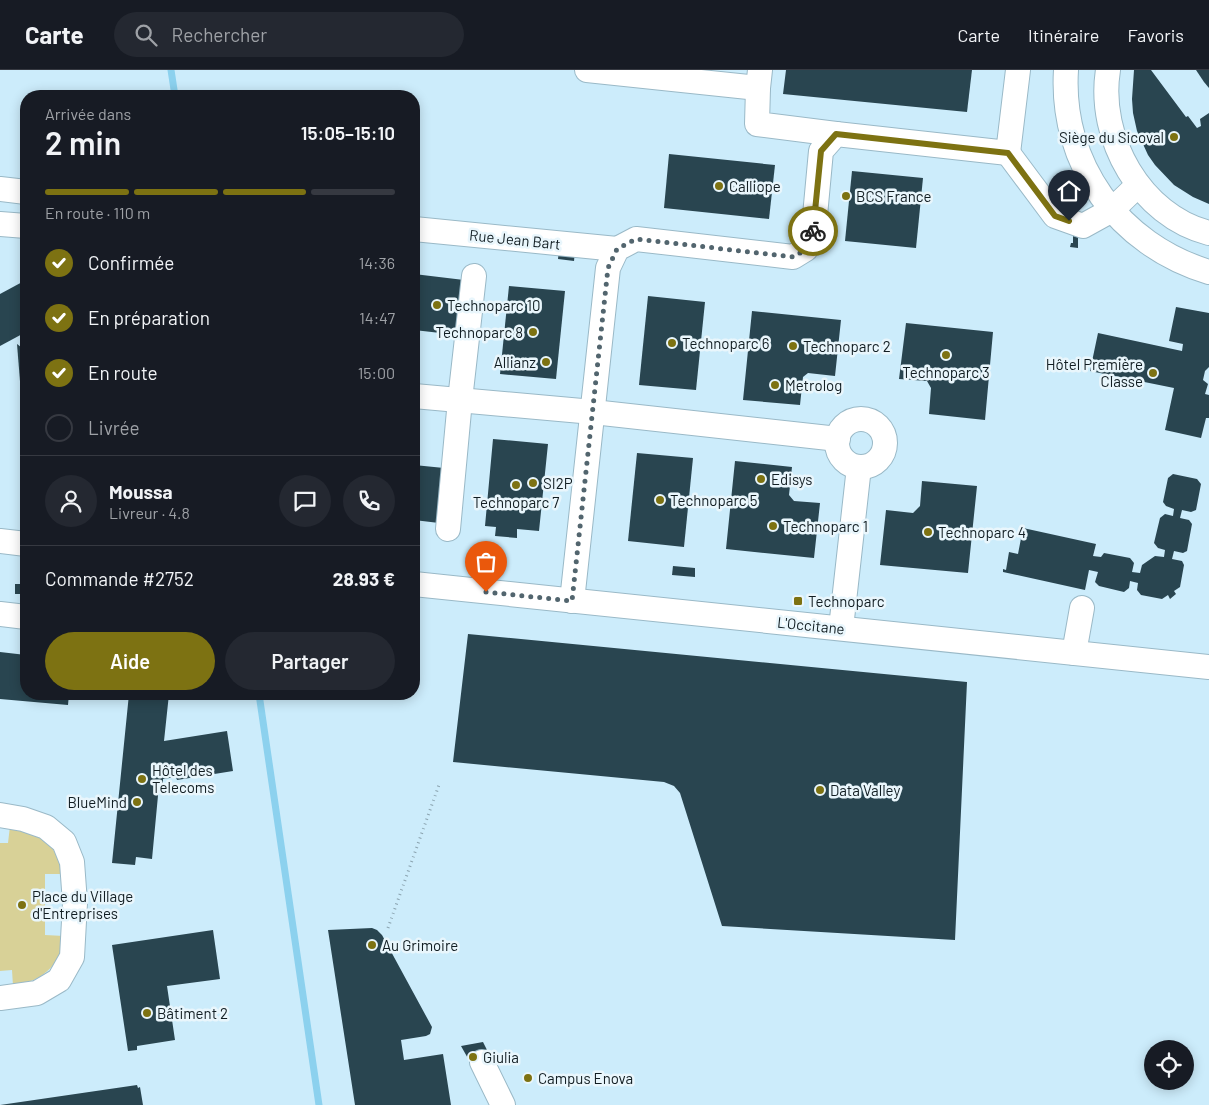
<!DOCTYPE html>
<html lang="fr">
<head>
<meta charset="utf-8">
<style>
  :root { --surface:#171b24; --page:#242831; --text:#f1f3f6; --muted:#9ea1a6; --line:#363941; --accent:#7d7212 }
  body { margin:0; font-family:Barlow,sans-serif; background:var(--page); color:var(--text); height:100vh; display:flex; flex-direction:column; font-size:19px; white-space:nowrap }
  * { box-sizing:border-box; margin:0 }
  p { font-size:16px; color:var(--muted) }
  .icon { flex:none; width:28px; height:28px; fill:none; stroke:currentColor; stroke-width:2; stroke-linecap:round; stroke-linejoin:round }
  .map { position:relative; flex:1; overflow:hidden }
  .drawer { position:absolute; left:20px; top:20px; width:400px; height:610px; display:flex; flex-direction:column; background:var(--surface); border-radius:20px; box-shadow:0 2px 12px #0003 }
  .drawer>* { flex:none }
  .controls { position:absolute; left:1144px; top:970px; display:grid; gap:10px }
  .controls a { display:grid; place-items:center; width:50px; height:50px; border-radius:50%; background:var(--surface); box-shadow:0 2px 12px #0003; font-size:25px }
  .pin { position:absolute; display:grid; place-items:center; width:42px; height:42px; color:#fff; margin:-51px -21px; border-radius:50% 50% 50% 0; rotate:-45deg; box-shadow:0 0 5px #0007 }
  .pin .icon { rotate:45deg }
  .courier { position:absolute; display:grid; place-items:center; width:50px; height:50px; margin:-25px; border:4px solid #7d7212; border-radius:50%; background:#fff; color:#222; box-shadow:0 1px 6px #0007 }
  .summary em { font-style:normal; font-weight:600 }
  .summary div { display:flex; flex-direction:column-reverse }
  .summary { display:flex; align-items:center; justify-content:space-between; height:85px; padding:0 25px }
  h1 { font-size:32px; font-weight:600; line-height:38px }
  .bar { display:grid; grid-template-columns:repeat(4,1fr); gap:8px 5px; align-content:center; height:60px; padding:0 25px }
  .bar i { height:6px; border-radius:4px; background:var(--line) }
  .bar .on { background:var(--accent) }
  .bar p { grid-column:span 4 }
  .line { display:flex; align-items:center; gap:12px; padding:0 25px; border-top:1px solid var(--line) }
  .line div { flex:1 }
  .round { display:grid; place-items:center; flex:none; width:52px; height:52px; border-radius:26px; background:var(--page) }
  ol { padding:0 25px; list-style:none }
  li { display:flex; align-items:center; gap:15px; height:55px }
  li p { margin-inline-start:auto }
  li .icon { padding:5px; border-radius:50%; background:var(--accent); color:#fff; stroke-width:4 }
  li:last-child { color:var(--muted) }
  li i { width:28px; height:28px; border:2px solid var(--line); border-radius:50% }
  .primary-button { display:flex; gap:10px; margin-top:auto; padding:10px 25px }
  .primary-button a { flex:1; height:58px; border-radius:30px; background:var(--accent); color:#fff; font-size:20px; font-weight:600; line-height:58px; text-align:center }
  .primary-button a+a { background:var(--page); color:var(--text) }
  header { display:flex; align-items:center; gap:30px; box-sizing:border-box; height:70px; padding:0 25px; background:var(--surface); border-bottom:1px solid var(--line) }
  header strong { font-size:24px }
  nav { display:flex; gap:28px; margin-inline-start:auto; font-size:18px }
  .search { width:350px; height:45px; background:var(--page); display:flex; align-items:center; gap:12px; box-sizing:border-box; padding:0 18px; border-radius:28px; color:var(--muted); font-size:19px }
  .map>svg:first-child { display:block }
</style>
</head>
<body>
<header>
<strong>Carte</strong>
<div class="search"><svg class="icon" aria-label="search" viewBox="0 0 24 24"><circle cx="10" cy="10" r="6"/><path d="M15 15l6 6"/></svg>Rechercher</div>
<nav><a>Carte</a><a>Itinéraire</a><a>Favoris</a></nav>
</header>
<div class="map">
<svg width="1209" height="1035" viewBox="0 0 1209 1035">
  <rect width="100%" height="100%" fill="#ccecfb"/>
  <path fill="#d8d197" d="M10 756C41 765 55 769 62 804H45V865L64 866C62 872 62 880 59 886 50 904 32 913 13 916L12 900 0 901V773H8Z"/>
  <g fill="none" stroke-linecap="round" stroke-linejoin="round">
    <g stroke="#8cd1ee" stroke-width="7">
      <polyline points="171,0 175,26"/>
      <polyline points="259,624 319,1035"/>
    </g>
  </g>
  <g fill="#294550">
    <polygon points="786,0 972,0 967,42 783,24"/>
    <polygon points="1134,0 1151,0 1186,47 1188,46 1197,58 1201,56 1200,49 1209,43 1209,134 1193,127 1174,115 1155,95 1148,85 1137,61 1133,43 1132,29"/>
    <polygon points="1196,0 1209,0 1209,18 1204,12"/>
    <polygon points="669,84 775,95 769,149 664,138"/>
    <polygon points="852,101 923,108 916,178 845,171"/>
    <polygon points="1073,166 1078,167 1078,178 1070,177 1071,173 1073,173"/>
    <polygon points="559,179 575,181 574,191 558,189"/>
    <polygon points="414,204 464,210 458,265 414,260"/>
    <polygon points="26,210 26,262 0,276 0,224"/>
    <polygon points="509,216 565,221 556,309 500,304"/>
    <polygon points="648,226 705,232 696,320 639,315"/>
    <polygon points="1176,237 1209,243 1209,297 1205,301 1203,310 1208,314 1205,324 1209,325 1209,348 1206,348 1201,368 1165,360 1174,318 1090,301 1098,263 1182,281 1183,274 1169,271"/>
    <polygon points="752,241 841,250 835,306 808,303 803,307 800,335 743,330"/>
    <polygon points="906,253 993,262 985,350 929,344 931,318 927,311 899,309"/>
    <polygon points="17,274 26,281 26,339 22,336"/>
    <polygon points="493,369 548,374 539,461 517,459 517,468 495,466 496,457 485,456"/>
    <polygon points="637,383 693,388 684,477 628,471"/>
    <polygon points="735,391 792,397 789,425 794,431 820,433 814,488 726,479"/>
    <polygon points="414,395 444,398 439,453 414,450"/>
    <polygon points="1173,404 1197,409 1201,414 1196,440 1191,442 1182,440 1180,448 1189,450 1192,454 1187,481 1183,483 1174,481 1172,489 1182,491 1184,495 1180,517 1174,521 1176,524 1170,529 1168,525 1162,529 1141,525 1137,520 1138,513 1130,511 1129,518 1124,522 1099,516 1095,512 1098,502 1089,500 1085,520 1003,502 1003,499 1006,500 1009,482 1018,484 1023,458 1096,474 1093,486 1101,487 1104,483 1130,488 1134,493 1132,502 1140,503 1142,495 1155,486 1164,487 1165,480 1158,478 1154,473 1160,448 1165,444 1173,446 1174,439 1166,436 1163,432 1168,408"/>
    <polygon points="922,411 977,416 968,503 880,495 886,440 913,443 920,436"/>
    <polygon points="673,496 695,498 695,507 672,505"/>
    <rect x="15" y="514" width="11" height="10"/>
    <polygon points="468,564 967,612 955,870 722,856 680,723 674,716 664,712 453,692"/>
    <polygon points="0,582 26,585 26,624 69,624 68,635 0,629"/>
    <polygon points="129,624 169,624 164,671 227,661 233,701 177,710 176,707 163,709 163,715 159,715 152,789 136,787 135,795 112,793"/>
    <polygon points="372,858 377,860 382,865 432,957 430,964 426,966 401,970 404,990 443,984 451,1035 355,1035 328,860"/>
    <polygon points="213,860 220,909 167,916 175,970 137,976 137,980 128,981 112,875"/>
    <polygon points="483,972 488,982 470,992 461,976"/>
    <polygon points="137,1015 138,1018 140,1017 143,1035 0,1035"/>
  </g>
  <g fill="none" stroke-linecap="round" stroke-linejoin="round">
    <g stroke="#9ab9c7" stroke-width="26">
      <g id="minor">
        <polyline points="587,0 758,18"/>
        <polyline points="760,0 758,18 757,54 836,64"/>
        <path d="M1066 0C1060 94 1119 175 1209 202"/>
        <path d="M1108 0C1097 68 1141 146 1209 163"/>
        <polyline points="1008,83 1055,146 1083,156 1112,140 1138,115"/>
        <polyline points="0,119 26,122"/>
        <polyline points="0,154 26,156"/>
        <polyline points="414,159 617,179"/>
        <polyline points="414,326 593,342 838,369"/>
        <circle cx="861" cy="373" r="24"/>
        <polyline points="448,459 460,330 474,206"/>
        <polyline points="0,471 26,474"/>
        <polyline points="414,514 1209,597"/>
        <polyline points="572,531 608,198 617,179 636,169 793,187 806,179 813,167 821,81 836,64 1008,83 1018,0"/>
        <polyline points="0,544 26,547"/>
        <polyline points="841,558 859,397"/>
        <polyline points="1074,583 1082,538"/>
        <polyline points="0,745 23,749 46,757 64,772 72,792 75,833 72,887 59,910 37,923 0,928"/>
        <polyline points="482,992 503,1035"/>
      </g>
    </g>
    <polyline stroke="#8ba4b0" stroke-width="3" stroke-dasharray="1 4" stroke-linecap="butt" points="388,858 440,712"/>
    <use href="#minor" stroke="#fff" stroke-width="24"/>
  </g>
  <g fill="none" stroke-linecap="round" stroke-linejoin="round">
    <path stroke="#52656e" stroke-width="5" stroke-dasharray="0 9" d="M486 522 572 531 608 198 617 179 636 169 794 187C804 181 812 174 813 161"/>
    <polyline stroke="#7d7212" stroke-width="6" points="813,161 821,81 836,64 1008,83 1055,146 1069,151"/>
  </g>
  <g fill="#7d7212" stroke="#e9f6fc" stroke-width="2">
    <circle cx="1174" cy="67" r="5"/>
    <circle cx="719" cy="116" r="5"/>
    <circle cx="846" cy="126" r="5"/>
    <circle cx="437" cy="235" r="5"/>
    <circle cx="533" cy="262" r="5"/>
    <circle cx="672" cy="273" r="5"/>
    <circle cx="793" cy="276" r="5"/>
    <circle cx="946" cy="285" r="5"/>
    <circle cx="546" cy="292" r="5"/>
    <circle cx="1153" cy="303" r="5"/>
    <circle cx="775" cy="315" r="5"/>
    <circle cx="761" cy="409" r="5"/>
    <circle cx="533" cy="413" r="5"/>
    <circle cx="516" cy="415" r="5"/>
    <circle cx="660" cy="430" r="5"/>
    <circle cx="773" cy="456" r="5"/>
    <circle cx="928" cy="462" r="5"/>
    <rect x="793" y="526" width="10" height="10" rx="2.5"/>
    <circle cx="142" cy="709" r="5"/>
    <circle cx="820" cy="720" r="5"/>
    <circle cx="137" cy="732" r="5"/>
    <circle cx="22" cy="835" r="5"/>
    <circle cx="372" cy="875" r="5"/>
    <circle cx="147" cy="943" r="5"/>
    <circle cx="473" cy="987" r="5"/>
    <circle cx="528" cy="1008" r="5"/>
  </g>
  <g text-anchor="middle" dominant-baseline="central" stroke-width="5" stroke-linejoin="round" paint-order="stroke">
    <g font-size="15" fill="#111d22" stroke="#e9f6fc" text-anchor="start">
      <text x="1164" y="67" text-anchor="end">Siège du Sicoval</text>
      <text x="729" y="116">Calliope</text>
      <text x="856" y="126">BCS France</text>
      <text x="447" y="235">Technoparc 10</text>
      <text x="523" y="262" text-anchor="end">Technoparc 8</text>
      <text x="682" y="273">Technoparc 6</text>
      <text x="803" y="276">Technoparc 2</text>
      <text x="536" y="292" text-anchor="end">Allianz</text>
      <text x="1143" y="294" text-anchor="end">Hôtel Première<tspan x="1143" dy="17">Classe</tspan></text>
      <text x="946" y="302" text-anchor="middle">Technoparc 3</text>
      <text x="785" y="315">Metrolog</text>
      <text x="771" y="409">Edisys</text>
      <text x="543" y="413">SI2P</text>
      <text x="670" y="430">Technoparc 5</text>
      <text x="516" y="432" text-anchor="middle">Technoparc 7</text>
      <text x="783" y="456">Technoparc 1</text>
      <text x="938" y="462">Technoparc 4</text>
      <text x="808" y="531">Technoparc</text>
      <text x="152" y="700">Hôtel des<tspan x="152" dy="17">Telecoms</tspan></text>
      <text x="830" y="720">Data Valley</text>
      <text x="127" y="732" text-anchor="end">BlueMind</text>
      <text x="32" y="826">Place du Village<tspan x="32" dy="17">d'Entreprises</tspan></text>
      <text x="382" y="875">Au Grimoire</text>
      <text x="157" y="943">Bâtiment 2</text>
      <text x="483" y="987">Giulia</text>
      <text x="538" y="1008">Campus Enova</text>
    </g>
    <g font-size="15" fill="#111d22" stroke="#e9f6fc">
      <text transform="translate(515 169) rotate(6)">Rue Jean Bart</text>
      <text transform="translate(811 555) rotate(6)">L'Occitane</text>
    </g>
  </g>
</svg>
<div class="controls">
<a><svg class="icon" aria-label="locate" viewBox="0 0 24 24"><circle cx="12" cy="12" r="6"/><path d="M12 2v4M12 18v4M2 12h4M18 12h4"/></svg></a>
</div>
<div class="pin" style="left:486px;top:522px;background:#ea580c"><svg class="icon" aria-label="bag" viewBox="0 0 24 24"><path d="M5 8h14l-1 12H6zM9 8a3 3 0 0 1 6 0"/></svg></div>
<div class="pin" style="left:1069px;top:151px;background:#1f2937"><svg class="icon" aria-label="home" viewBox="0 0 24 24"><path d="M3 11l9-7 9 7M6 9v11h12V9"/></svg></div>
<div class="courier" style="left:813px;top:161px"><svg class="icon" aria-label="bike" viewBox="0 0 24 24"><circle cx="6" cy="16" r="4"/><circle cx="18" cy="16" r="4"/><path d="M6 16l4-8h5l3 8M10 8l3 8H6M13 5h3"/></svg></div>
<section class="drawer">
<div class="summary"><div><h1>2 min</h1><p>Arrivée dans</p></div><em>15:05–15:10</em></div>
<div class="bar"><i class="on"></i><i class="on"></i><i class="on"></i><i></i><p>En route · 110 m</p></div>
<ol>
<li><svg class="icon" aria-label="check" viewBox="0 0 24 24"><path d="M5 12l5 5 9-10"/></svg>Confirmée<p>14:36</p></li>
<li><svg class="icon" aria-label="check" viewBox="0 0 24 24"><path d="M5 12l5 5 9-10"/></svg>En préparation<p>14:47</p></li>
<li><svg class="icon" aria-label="check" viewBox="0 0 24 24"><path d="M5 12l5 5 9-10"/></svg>En route<p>15:00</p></li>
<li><i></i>Livrée</li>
</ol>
<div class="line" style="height:90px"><a class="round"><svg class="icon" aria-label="person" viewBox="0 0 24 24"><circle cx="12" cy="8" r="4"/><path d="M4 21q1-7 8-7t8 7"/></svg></a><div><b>Moussa</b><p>Livreur · 4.8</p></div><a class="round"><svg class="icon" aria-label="chat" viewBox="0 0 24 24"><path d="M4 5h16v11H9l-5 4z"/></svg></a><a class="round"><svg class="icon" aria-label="phone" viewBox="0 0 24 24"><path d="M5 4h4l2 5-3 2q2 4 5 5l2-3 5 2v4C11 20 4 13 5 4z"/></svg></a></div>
<div class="line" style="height:65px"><div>Commande #2752</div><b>28.93 €</b></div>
<div class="primary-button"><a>Aide</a><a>Partager</a></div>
</section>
</div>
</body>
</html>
